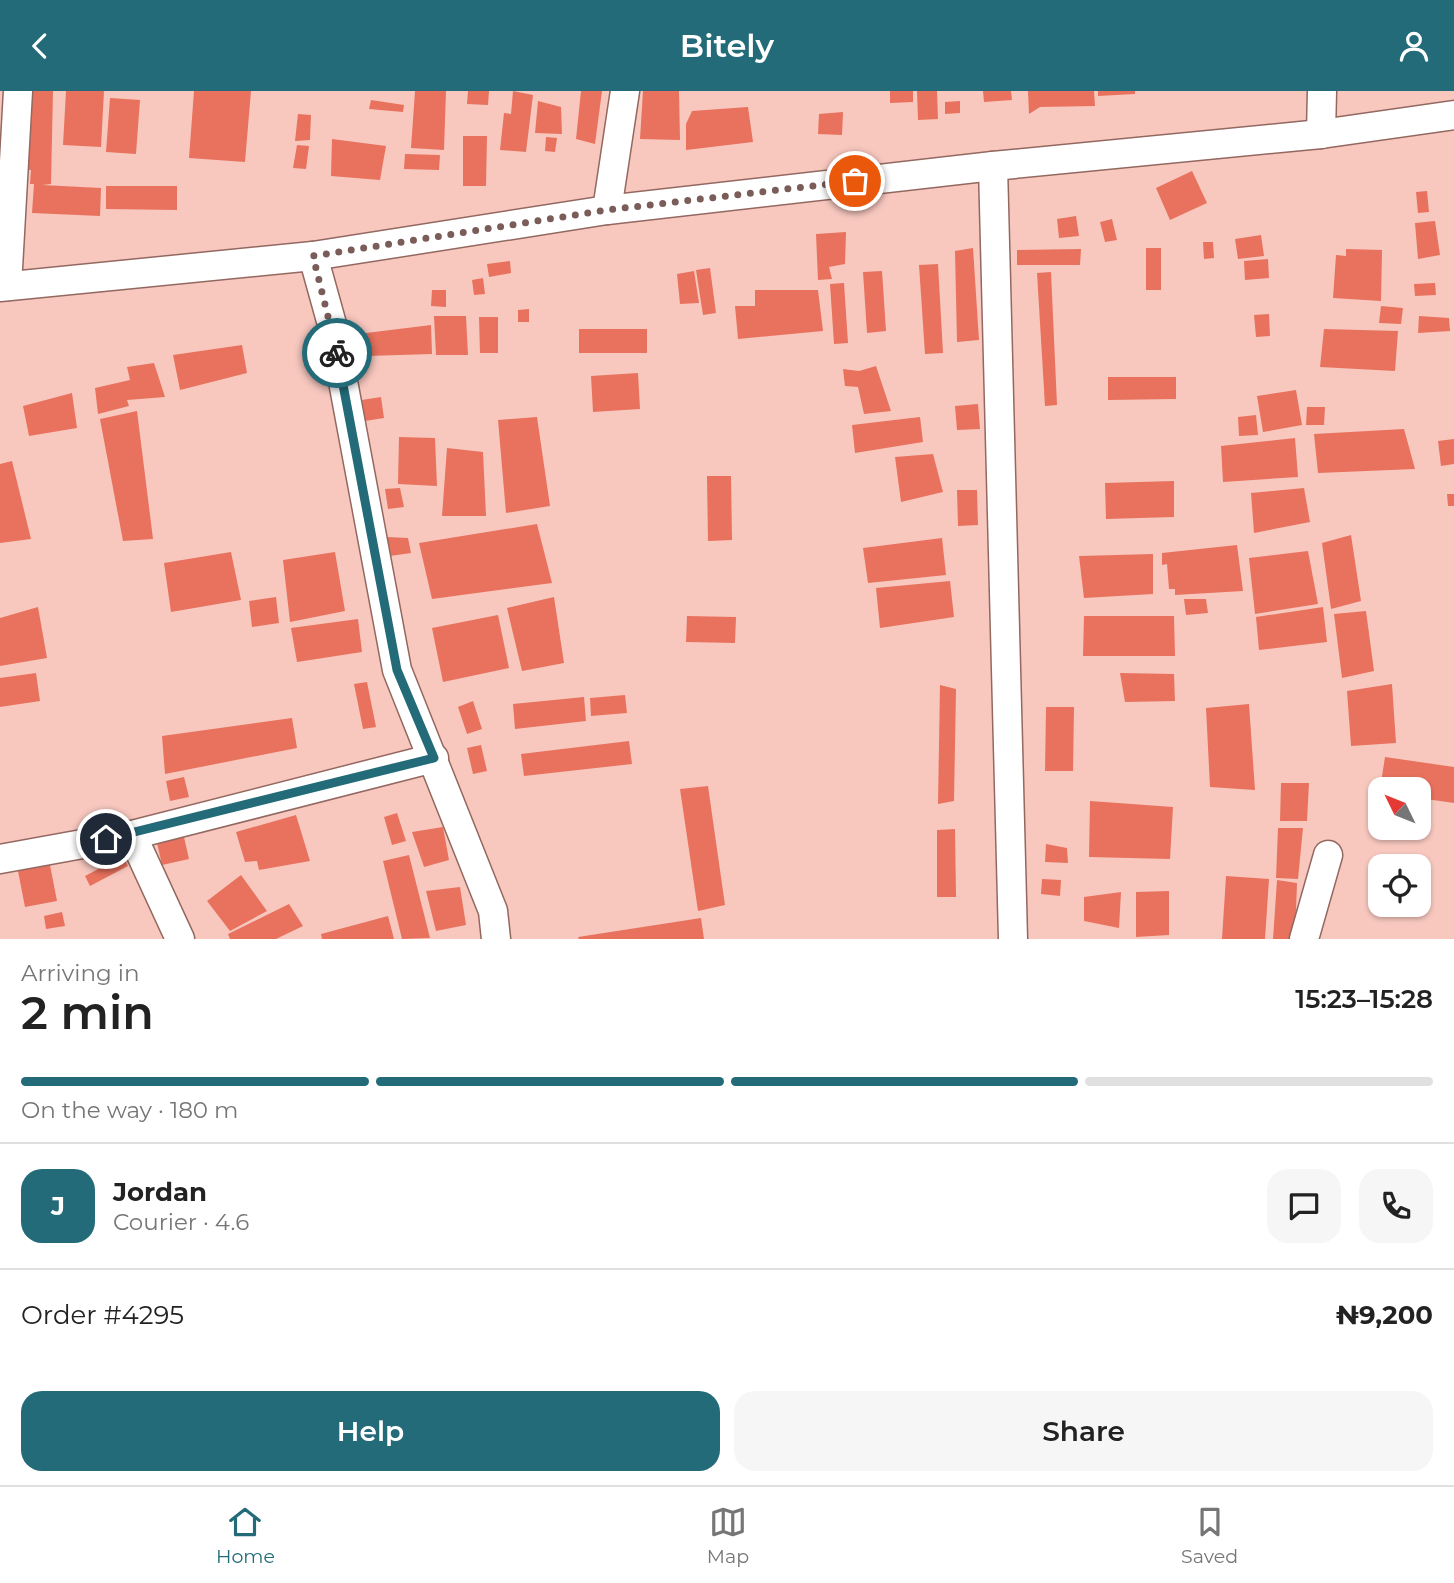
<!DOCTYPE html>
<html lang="en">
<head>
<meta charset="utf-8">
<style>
  :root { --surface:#fff; --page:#f6f6f6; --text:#222; --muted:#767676; --line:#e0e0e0; --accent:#236b78 }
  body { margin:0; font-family:Montserrat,sans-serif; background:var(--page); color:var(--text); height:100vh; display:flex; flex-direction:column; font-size:26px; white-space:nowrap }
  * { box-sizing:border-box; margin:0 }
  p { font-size:23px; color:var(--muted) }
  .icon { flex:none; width:38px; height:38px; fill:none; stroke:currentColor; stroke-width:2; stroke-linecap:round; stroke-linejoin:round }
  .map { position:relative; height:848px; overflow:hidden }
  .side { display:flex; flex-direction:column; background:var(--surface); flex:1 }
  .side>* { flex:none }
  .needle { width:46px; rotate:313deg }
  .controls { position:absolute; left:1368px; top:686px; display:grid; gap:14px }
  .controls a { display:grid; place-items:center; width:63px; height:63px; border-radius:14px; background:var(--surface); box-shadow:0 2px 5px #0004; font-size:35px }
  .pin { position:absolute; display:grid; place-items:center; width:60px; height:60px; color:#fff; margin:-30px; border:4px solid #fff; border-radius:50%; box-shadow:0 2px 7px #0007 }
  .courier { position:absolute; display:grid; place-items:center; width:70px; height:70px; margin:-35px; border:5px solid #236b78; border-radius:50%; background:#fff; color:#222; box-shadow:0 2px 9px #0007 }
  .summary em { font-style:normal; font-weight:600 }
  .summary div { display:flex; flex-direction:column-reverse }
  .summary { display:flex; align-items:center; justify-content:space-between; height:119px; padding:0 21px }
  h1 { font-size:46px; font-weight:600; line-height:52px }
  .bar { display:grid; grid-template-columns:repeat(4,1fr); gap:10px 7px; align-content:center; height:84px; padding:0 21px }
  .bar i { height:9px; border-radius:5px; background:var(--line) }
  .bar .selected { background:var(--accent) }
  .bar p { grid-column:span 4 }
  .line { display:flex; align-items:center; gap:18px; padding:0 21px; border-top:2px solid var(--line) }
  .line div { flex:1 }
  .round { display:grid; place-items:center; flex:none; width:74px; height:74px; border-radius:21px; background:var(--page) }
  .action { display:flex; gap:14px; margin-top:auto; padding:14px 21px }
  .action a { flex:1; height:80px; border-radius:21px; background:var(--accent); color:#fff; font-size:28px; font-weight:600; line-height:80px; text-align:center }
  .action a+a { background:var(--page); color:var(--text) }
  header { display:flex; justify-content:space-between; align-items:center; height:91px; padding:0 21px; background:var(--accent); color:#fff; font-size:32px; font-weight:600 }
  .dock { display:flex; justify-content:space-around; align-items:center; height:98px; border-top:2px solid var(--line); background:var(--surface); font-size:19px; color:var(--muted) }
  .dock a { display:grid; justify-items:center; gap:4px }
  .dock .selected { color:var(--accent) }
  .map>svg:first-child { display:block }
</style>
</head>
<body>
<header><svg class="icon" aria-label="back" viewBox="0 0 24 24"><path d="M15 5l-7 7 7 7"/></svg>Bitely<svg class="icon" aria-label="person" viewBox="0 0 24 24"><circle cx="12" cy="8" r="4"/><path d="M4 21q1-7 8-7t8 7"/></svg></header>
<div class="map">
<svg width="1454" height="848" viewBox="0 0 1454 848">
  <rect width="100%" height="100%" fill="#f8c8bf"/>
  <g fill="#e8725e">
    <polygon points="28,0 53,0 51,93 42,94 101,97 100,125 32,122 34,93 30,93 31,79 26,79"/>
    <polygon points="66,0 104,0 101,56 63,54"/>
    <polygon points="194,0 251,0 245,71 189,67"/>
    <polygon points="415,0 446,0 444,59 411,57"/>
    <polygon points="468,0 489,0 488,14 467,13"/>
    <polygon points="513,0 533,4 526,61 500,59 504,22 511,23"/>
    <polygon points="581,0 602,0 595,53 576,48"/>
    <polygon points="643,0 679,0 680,49 640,48"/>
    <polygon points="890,0 913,0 913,11 890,12"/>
    <polygon points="917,0 937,0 938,28 918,29"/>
    <polygon points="983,0 1011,0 1012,9 984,11"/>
    <polygon points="1028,0 1094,0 1095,15 1040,16 1029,23"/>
    <polygon points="1098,0 1135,0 1135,3 1098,5"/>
    <polygon points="110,7 140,9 136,63 106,61"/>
    <polygon points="371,9 404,14 403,21 369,18"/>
    <polygon points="538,10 561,16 562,43 535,42"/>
    <polygon points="960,10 960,22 945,23 945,11"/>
    <polygon points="748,16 753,51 686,59 686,33 692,20"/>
    <polygon points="843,21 842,44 818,43 819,23"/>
    <polygon points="298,23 311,24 310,49 295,50"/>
    <polygon points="463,45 487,45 486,95 463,95"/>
    <polygon points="546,46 557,47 555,61 545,60"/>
    <polygon points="332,48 386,55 380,89 331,85"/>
    <polygon points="297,54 309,55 306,78 293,77"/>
    <polygon points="405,63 440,64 439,79 404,78"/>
    <polygon points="1192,80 1207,112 1170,129 1156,97"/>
    <polygon points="106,95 177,95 177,119 106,118"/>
    <polygon points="1427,100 1429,121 1418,122 1416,101"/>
    <polygon points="1076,125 1079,145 1059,147 1057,128"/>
    <polygon points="1112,128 1117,149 1105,151 1100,131"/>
    <polygon points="1435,130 1440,164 1418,168 1415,132"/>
    <polygon points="846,141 845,173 829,176 832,188 818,189 816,143"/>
    <polygon points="1261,144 1264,165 1238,168 1235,148"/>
    <polygon points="1203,151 1213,151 1214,167 1204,168"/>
    <polygon points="973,157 979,249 957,251 955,160"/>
    <rect x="1146" y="157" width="15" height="42"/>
    <polygon points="1081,158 1080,174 1017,174 1017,159"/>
    <polygon points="1346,158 1382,159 1381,210 1333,207 1336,164 1346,165"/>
    <polygon points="1268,168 1269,187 1245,189 1244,170"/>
    <polygon points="510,170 511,182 489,186 487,173"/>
    <polygon points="938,173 943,262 925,263 919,174"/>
    <polygon points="710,177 716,222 703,224 696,179"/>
    <polygon points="694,180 699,212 680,213 677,183"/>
    <polygon points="882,180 886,240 867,242 863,181"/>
    <polygon points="1051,181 1057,314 1045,315 1037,182"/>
    <polygon points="483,187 485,203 474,204 472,189"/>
    <polygon points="844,192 848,252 834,253 830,193"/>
    <polygon points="1435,192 1436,204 1415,205 1414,193"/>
    <polygon points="432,199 446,199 446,216 431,215"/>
    <polygon points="755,199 818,199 823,240 738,248 735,215 755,215"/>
    <polygon points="1381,215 1403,217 1401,233 1379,232"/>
    <polygon points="529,218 529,231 518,231 518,219"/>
    <polygon points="1269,223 1270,245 1256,246 1254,224"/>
    <polygon points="434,225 466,225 468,264 436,264"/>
    <polygon points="1419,225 1449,227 1450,240 1418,242"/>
    <polygon points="479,226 498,226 498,262 480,262"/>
    <polygon points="431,234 432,263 367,265 366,242"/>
    <rect x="579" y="238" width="68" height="24"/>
    <polygon points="1324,238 1398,240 1395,280 1320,276"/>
    <polygon points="242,254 247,282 180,299 173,264"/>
    <polygon points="154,272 165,306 127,309 129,315 98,323 95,297 130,289 127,276"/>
    <polygon points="876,275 891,320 864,323 858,296 845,295 843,278 859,280"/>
    <polygon points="638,282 640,318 593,321 591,285"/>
    <polygon points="1108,286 1176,286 1176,308 1108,309"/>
    <polygon points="1296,299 1302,334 1263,341 1257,305"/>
    <polygon points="72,302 77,337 29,345 23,315"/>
    <polygon points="381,306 384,327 365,330 362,309"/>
    <polygon points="978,313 980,338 957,339 955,315"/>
    <polygon points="1307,316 1325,316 1324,334 1306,334"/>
    <polygon points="137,320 153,448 123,450 100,328"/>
    <polygon points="1256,324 1258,344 1239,345 1238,326"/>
    <polygon points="537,326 550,415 506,422 498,329"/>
    <polygon points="920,326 923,351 855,362 852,334"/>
    <polygon points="1404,338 1415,378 1318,382 1314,343"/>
    <polygon points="399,346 435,347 437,395 398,393"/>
    <polygon points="1295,347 1298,386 1223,391 1221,355"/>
    <polygon points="1454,348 1454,373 1441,375 1438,350"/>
    <polygon points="447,357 483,361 486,425 442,425"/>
    <polygon points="933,363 943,401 901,411 895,366"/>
    <polygon points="12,370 31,448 0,452 0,373"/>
    <polygon points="707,385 731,385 732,449 708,450"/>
    <polygon points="1174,390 1174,426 1106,428 1105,392"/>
    <polygon points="400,397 404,416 388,418 385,398"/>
    <polygon points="1304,397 1310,431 1254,442 1251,402"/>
    <polygon points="957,399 977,399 978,434 958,435"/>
    <polygon points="1447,403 1454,403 1454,415 1448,415"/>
    <polygon points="537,433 552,492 432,508 419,452"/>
    <polygon points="1351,444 1361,510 1331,518 1322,452"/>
    <polygon points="387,446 408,447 411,462 390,465"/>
    <polygon points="942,447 946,484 868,492 863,457"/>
    <polygon points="1237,454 1243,500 1175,504 1175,498 1169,498 1167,473 1162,474 1162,462"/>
    <polygon points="1308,460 1318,513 1255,523 1249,467"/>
    <polygon points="231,461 241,509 171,521 164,472"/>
    <polygon points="335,461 345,520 290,531 283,469"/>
    <polygon points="1153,463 1153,503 1084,507 1079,465"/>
    <polygon points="950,490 954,526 880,537 876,497"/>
    <polygon points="276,506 279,532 252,536 249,510"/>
    <polygon points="554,506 564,572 522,580 507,517"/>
    <polygon points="1184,508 1206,508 1208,522 1186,524"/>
    <polygon points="38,516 47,567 0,575 0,527"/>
    <polygon points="1323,516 1327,551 1259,559 1256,526"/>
    <polygon points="1366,520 1374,580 1342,587 1334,523"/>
    <polygon points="498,524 509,577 443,591 432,537"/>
    <polygon points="687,525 736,526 735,552 686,551"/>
    <polygon points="1084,525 1174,525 1175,565 1083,565"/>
    <polygon points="358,528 362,561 297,571 291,537"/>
    <polygon points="36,582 40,610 0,616 0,587"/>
    <polygon points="1120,582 1174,583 1175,610 1125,611"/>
    <polygon points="367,591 376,636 363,638 354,593"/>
    <polygon points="1392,593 1396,652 1351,655 1347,600"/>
    <polygon points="940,594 956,598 954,710 938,713"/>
    <polygon points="625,604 627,622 591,625 590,607"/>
    <polygon points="584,606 586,630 515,638 513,613"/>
    <polygon points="473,610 482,638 467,643 458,616"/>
    <polygon points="1249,613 1255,699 1210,696 1206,617"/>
    <polygon points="1046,616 1074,616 1073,680 1045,680"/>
    <polygon points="292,627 297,657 165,683 162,645"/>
    <polygon points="629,650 632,673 524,685 521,663"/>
    <polygon points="481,654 487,680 473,683 467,657"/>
    <polygon points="1385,666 1454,676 1454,712 1419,707 1419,698 1380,698"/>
    <polygon points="184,686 189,706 170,710 166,690"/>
    <polygon points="1281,692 1309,692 1307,730 1280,730"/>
    <polygon points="708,695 725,814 698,820 680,698"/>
    <polygon points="1090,710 1173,716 1170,768 1089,766"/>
    <polygon points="397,722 406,750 392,754 384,726"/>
    <polygon points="296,724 310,770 259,779 257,770 245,771 236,741"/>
    <polygon points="443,736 449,769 424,776 412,741"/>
    <polygon points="1278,737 1303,737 1298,788 1276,787"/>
    <polygon points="955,738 956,806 937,806 937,739"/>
    <polygon points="184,746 189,768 162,774 157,752"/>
    <polygon points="1046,753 1067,757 1068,772 1045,771"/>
    <polygon points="409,764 430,847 402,848 383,770"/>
    <polygon points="123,765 128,775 90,795 85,785"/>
    <polygon points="50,774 57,810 25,816 18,780"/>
    <polygon points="241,784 267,820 230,840 207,810"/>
    <polygon points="1226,785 1269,788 1265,848 1222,848"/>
    <polygon points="1042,788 1061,789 1060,805 1041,803"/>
    <polygon points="1277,789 1297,792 1295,848 1273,848"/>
    <polygon points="460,796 466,834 436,840 426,800"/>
    <polygon points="1169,800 1169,844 1136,846 1136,801"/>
    <polygon points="1121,801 1119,837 1084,830 1084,806"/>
    <polygon points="289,813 303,835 276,848 230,848 228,843"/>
    <polygon points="62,821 65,835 46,838 44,825"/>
    <polygon points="388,825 394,848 322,848 321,843"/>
    <polygon points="701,827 704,848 579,848 578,846"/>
  </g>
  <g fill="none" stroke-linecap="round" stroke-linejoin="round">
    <g stroke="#936860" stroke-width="31">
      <g id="minor">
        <polyline points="1321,43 1322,0"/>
        <polyline points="993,75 1013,848"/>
        <polyline points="607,119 625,0"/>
        <polyline points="313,165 333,237 397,579 493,820 496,848"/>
        <polyline points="7,195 18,0"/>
        <polyline points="0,196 313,165 607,119 993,75 1321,43 1454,24"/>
        <polyline points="132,744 180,848"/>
        <polyline points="0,768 132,744 434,667"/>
        <polyline points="1304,848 1328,764"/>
      </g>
    </g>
    <use href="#minor" stroke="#fff" stroke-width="28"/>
  </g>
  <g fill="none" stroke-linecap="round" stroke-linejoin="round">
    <polyline stroke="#7a5d58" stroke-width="7" stroke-dasharray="0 12.6" points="337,262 313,165 607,119 855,90"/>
    <polyline stroke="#236b78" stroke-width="9" points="106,748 434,667 397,579 337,262"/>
  </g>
</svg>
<div class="controls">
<a><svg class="needle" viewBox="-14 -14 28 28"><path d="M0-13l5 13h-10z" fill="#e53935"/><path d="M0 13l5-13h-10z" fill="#767676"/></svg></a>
<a><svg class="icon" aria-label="locate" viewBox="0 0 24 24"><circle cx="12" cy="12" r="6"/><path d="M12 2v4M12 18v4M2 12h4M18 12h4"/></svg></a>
</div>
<div class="pin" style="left:855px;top:90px;background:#ea580c"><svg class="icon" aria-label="bag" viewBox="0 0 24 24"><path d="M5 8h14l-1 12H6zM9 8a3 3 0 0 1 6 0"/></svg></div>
<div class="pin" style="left:106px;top:748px;background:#1f2937"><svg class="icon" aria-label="home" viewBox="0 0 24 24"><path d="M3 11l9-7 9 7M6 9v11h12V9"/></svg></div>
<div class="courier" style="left:337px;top:262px"><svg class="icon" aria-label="bike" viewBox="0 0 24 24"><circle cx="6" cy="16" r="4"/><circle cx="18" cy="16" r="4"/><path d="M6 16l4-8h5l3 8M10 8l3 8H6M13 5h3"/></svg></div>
</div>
<section class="side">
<div class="summary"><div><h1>2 min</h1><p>Arriving in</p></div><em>15:23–15:28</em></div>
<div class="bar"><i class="selected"></i><i class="selected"></i><i class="selected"></i><i></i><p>On the way · 180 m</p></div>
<div class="line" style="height:126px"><b class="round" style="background:var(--accent);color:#fff">J</b><div><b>Jordan</b><p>Courier · 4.6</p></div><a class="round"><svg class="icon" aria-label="chat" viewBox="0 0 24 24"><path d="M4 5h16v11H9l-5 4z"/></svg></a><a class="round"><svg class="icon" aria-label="phone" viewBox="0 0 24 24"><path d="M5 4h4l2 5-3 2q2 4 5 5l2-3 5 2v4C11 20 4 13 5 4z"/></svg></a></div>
<div class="line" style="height:91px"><div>Order #4295</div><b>₦9,200</b></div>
<div class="action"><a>Help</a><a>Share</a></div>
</section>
<nav class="dock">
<a class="selected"><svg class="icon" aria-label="home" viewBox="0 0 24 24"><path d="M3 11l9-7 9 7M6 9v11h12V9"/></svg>Home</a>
<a><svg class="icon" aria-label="map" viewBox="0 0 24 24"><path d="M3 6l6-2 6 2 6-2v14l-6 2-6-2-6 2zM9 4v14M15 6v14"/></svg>Map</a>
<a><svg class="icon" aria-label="saved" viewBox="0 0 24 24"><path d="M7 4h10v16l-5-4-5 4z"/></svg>Saved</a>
</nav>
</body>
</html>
